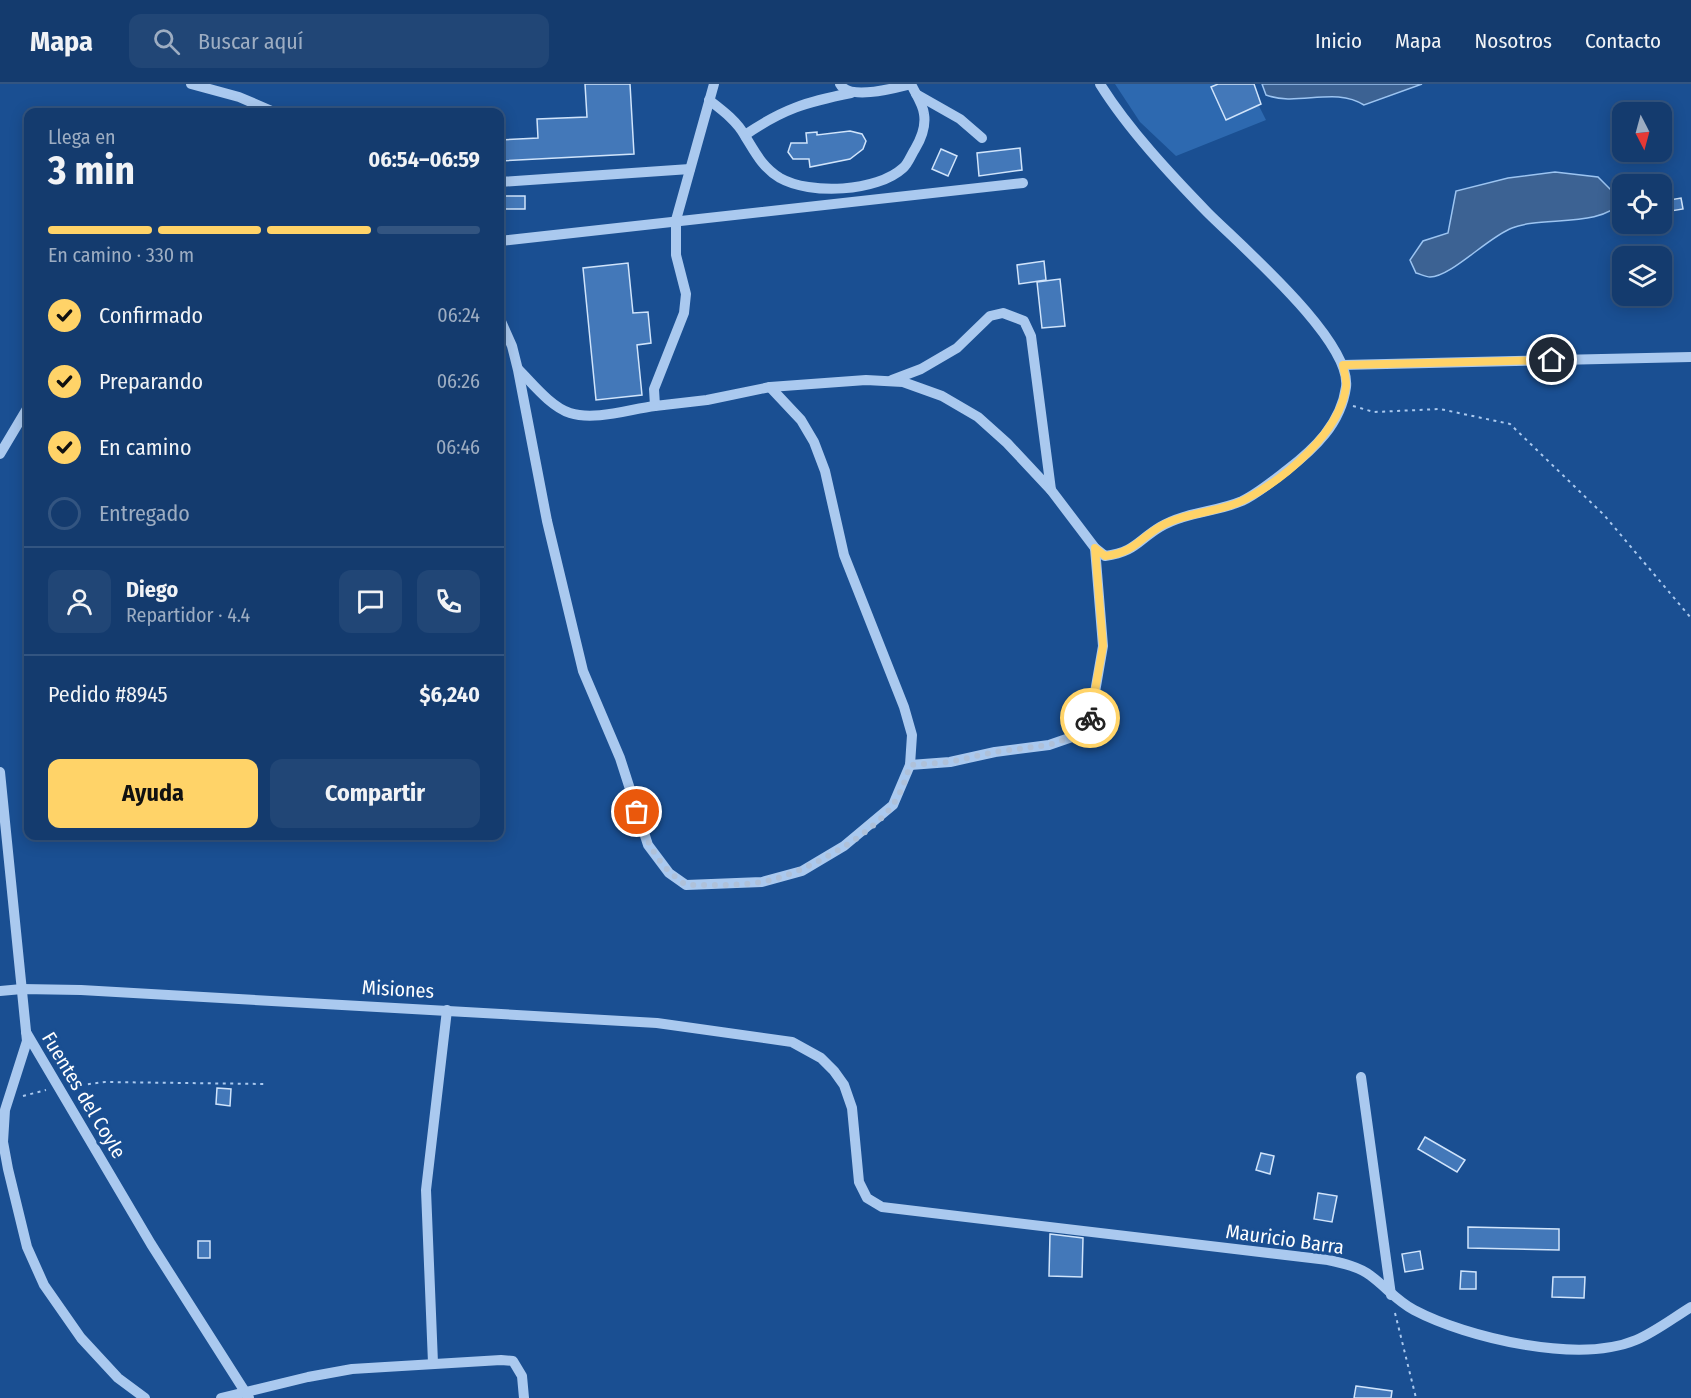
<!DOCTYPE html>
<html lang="es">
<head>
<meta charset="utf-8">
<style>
  :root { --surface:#143b6e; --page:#214676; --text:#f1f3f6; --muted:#9dadc2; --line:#335581; --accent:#ffd368 }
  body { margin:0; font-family:"Fira Sans Condensed",sans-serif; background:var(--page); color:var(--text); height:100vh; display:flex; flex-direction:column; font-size:22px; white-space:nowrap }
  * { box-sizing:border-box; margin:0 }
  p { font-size:20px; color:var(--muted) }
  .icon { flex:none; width:33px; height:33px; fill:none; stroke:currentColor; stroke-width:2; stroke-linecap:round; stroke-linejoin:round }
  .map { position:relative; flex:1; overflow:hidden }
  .details { position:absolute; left:24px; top:24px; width:480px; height:732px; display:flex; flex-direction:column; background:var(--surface); border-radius:12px; box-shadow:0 3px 15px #0003,0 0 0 2px var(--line) }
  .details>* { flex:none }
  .needle { width:39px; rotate:174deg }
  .fabs { position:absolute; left:1612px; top:18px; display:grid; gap:12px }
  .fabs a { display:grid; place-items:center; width:60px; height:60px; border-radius:12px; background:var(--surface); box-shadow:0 3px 15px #0003,0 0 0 2px var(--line); font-size:30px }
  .pin { position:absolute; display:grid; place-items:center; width:51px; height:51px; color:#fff; margin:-26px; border:3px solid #fff; border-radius:50%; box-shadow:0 2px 6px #0007 }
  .courier { position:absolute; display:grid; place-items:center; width:60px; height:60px; margin:-30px; border:4px solid #ffd368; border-radius:50%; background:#fff; color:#222; box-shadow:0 2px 8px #0007 }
  .head em { font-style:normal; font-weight:700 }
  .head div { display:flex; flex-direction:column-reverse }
  .head { display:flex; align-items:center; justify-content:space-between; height:102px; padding:0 24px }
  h1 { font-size:39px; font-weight:700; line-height:45px }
  .bar { display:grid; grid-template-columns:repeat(4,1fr); gap:9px 6px; align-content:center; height:72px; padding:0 24px }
  .bar i { height:8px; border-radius:4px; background:var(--line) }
  .bar .selected { background:var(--accent) }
  .bar p { grid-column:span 4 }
  .line { display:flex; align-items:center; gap:15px; padding:0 24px; border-top:2px solid var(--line) }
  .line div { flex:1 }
  .round { display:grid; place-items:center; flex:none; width:63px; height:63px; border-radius:12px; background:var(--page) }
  ol { padding:0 24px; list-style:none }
  li { display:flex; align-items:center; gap:18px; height:66px }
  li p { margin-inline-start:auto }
  li .icon { padding:6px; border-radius:50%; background:var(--accent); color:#111; stroke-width:4 }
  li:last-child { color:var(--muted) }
  li i { width:33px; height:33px; border:3px solid var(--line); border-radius:50% }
  .action { display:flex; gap:12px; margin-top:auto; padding:12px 24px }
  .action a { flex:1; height:69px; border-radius:12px; background:var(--accent); color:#111; font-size:24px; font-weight:700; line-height:69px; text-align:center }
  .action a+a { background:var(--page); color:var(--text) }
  header { display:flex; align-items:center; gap:36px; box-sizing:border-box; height:84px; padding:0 30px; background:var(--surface); border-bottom:2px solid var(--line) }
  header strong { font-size:28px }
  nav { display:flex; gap:33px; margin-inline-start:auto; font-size:21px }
  .search { width:420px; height:54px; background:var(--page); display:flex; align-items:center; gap:15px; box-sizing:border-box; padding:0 21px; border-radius:12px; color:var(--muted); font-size:22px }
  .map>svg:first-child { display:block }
</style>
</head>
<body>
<header>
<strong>Mapa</strong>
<div class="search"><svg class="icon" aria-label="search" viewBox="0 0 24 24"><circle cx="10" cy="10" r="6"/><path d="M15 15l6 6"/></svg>Buscar aquí</div>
<nav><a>Inicio</a><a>Mapa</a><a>Nosotros</a><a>Contacto</a></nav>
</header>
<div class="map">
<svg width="1691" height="1314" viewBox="0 0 1691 1314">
  <rect width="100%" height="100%" fill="#1a4f92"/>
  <polygon fill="#2d69b0" points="1115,0 1248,0 1266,36 1176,72 1140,38"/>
  <g fill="#3c6293" stroke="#9cc4f1" stroke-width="1.5">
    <path d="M1262 0H1422L1364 21C1335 2 1297 23 1266 11Z"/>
    <path d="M1555 88 1598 93 1622 117C1602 144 1541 132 1512 144 1488 153 1451 193 1430 193 1426 193 1420 190 1416 189L1410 176 1423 157 1448 149 1456 107 1508 94Z"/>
  </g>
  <g fill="#4378b9" stroke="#d0e4fb" stroke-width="1.5">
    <polygon points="585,0 630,0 634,70 500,77 500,56 538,54 537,35 587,33"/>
    <polygon points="1218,0 1254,0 1261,20 1226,36 1211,3"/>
    <polygon points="850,47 862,50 866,57 863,65 850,75 810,83 809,75 793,75 788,68 791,59 807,59 806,49 817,48 817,51"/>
    <polygon points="1020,64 1022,86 979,92 977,69"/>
    <polygon points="941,65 957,72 948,92 932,85"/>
    <rect x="500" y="112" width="25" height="13"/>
    <polygon points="1681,114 1683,125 1671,127 1669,116"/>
    <polygon points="1044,177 1046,196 1019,200 1017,181"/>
    <polygon points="628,179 633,229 648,228 651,259 637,261 642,311 596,316 583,184"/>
    <polygon points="1060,195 1065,242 1042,244 1037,198"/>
    <polygon points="217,1004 231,1005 230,1022 216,1020"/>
    <polygon points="1425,1053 1465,1076 1457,1088 1418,1065"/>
    <polygon points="1261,1069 1274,1072 1270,1090 1256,1086"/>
    <polygon points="1318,1109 1337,1112 1332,1138 1314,1135"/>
    <polygon points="1468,1143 1559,1145 1559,1166 1468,1164"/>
    <polygon points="1050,1150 1083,1154 1082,1193 1049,1192"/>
    <rect x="198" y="1157" width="12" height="17"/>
    <polygon points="1420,1167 1423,1185 1405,1188 1402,1170"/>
    <polygon points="1461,1187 1476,1188 1476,1205 1460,1205"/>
    <polygon points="1553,1193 1585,1193 1584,1214 1552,1213"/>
    <polygon points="1356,1302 1392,1307 1391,1314 1354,1314"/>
  </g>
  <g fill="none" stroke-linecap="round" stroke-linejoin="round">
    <g stroke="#aac9ef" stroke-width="2" stroke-dasharray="3 4.5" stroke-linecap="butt">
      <polyline points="1353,322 1374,328 1440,325 1510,340 1604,431 1691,534"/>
      <polyline points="73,1002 105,998 265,1000"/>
      <polyline points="23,1012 46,1006"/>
      <polyline points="1395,1229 1416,1314"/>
    </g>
    <g stroke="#aac9ef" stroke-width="10">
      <polyline points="191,0 239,13 274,28"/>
      <path d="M714 0 676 136V171L686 210 684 229 654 305 655 322 707 316 770 303 866 296 903 298 942 312 978 333 1007 359 1051 406 1095 464 1105 472C1135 468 1137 457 1160 443 1185 428 1216 428 1242 417 1257 410 1274 396 1287 386 1314 365 1341 340 1346 303 1352 257 1240 161 1208 129 1171 91 1128 45 1100 0"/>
      <path d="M840 0C849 17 895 4 911 0"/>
      <polyline points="916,10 960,35 982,54"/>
      <path d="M709 16C722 26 737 37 745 52 755 68 762 83 780 94 810 111 877 108 903 84 908 80 911 71 915 65 921 55 926 42 924 30 923 20 915 9 911 0"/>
      <path d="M745 51C783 25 806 18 851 9"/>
      <polyline points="500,98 690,85"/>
      <polyline points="500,157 1023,99"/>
      <polyline points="500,235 512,262 518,286 547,437 583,587 620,674 648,761 669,789 686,801 762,798 802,787 844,762 893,721 910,681 912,651 904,623 844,471 825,387 814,358 801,336 770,303"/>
      <polyline points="1343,281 1691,273"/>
      <path d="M519 286C533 300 551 323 570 329 595 337 630 325 655 322"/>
      <polyline points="892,296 921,285 957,264 990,232 1003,229 1024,237 1031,252 1051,406"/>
      <polyline points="0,370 28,323"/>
      <polyline points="910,681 950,678 995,668 1049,661 1075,652 1090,637 1103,562 1095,464"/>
      <polyline points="0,688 27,957 5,1026 3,1058 8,1085 27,1163 44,1201 81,1254 118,1294 145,1314"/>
      <path d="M0 907 22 905 81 906 657 939 792 958 821 974 834 987 844 1001 852 1024 859 1098 867 1114 882 1123 1328 1176C1342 1179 1360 1183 1371 1192 1386 1203 1397 1217 1414 1226 1467 1254 1579 1280 1636 1256 1655 1248 1673 1234 1691 1223"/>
      <polyline points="26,948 151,1160 249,1314"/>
      <polyline points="1361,993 1391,1211"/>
      <polyline points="433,1279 426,1106 447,926"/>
      <polyline points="221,1314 308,1293 352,1285 501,1276 513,1277 522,1292 524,1314"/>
    </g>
  </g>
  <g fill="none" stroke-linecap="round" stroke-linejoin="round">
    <path stroke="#afc1d9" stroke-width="6" stroke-dasharray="0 10.8" d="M637 728C647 760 658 782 686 801 711 801 737 802 761 798 798 793 874 751 894 719 902 707 906 694 910 681L950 678 994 668 1049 661 1075 652 1090 634"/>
    <path stroke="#ffd368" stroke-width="8" d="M1090 634 1103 562 1095 464 1105 472C1135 468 1137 456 1161 442 1186 428 1218 429 1244 416 1283 396 1340 349 1346 303 1347 297 1344 288 1343 281L1552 276"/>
  </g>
  <g text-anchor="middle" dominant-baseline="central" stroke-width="6" stroke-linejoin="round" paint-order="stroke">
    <g font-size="20" fill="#fff" stroke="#1a4f92">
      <text transform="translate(398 905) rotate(3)">Misiones</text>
      <text transform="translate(84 1011) rotate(59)">Fuentes del Coyle</text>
      <text transform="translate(1285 1155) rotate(8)">Mauricio Barra</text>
    </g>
  </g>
</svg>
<div class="fabs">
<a><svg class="needle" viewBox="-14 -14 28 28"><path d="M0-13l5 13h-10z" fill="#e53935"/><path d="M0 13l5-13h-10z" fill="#9dadc2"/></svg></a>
<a><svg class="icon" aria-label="locate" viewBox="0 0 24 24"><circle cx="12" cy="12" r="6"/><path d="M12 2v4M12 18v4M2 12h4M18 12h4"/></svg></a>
<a><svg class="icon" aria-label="layers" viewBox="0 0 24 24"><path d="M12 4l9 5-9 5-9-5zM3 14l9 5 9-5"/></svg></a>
</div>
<div class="pin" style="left:637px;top:728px;background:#ea580c"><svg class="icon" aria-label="bag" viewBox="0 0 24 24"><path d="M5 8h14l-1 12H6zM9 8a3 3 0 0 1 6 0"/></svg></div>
<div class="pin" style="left:1552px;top:276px;background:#1f2937"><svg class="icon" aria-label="home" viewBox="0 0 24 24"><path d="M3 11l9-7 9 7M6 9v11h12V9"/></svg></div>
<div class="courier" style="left:1090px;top:634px"><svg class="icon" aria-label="bike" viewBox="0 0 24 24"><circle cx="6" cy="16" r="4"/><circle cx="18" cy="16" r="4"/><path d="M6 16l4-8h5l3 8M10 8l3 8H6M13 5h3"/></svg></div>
<section class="details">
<div class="head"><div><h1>3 min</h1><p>Llega en</p></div><em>06:54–06:59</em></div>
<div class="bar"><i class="selected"></i><i class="selected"></i><i class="selected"></i><i></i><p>En camino · 330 m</p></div>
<ol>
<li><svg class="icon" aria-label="check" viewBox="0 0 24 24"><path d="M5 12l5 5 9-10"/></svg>Confirmado<p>06:24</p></li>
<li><svg class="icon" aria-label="check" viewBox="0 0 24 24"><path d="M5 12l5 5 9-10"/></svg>Preparando<p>06:26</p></li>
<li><svg class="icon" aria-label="check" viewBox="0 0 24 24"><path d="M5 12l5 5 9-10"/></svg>En camino<p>06:46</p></li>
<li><i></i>Entregado</li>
</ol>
<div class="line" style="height:108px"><a class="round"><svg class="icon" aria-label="person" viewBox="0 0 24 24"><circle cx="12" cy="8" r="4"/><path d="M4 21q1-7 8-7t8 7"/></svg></a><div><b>Diego</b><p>Repartidor · 4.4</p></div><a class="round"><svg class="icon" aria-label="chat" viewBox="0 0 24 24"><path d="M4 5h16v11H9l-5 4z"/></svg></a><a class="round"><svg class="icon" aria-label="phone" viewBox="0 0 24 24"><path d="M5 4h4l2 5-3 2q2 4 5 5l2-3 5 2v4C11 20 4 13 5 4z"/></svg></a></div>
<div class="line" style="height:78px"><div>Pedido #8945</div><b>$6,240</b></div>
<div class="action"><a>Ayuda</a><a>Compartir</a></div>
</section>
</div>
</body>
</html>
